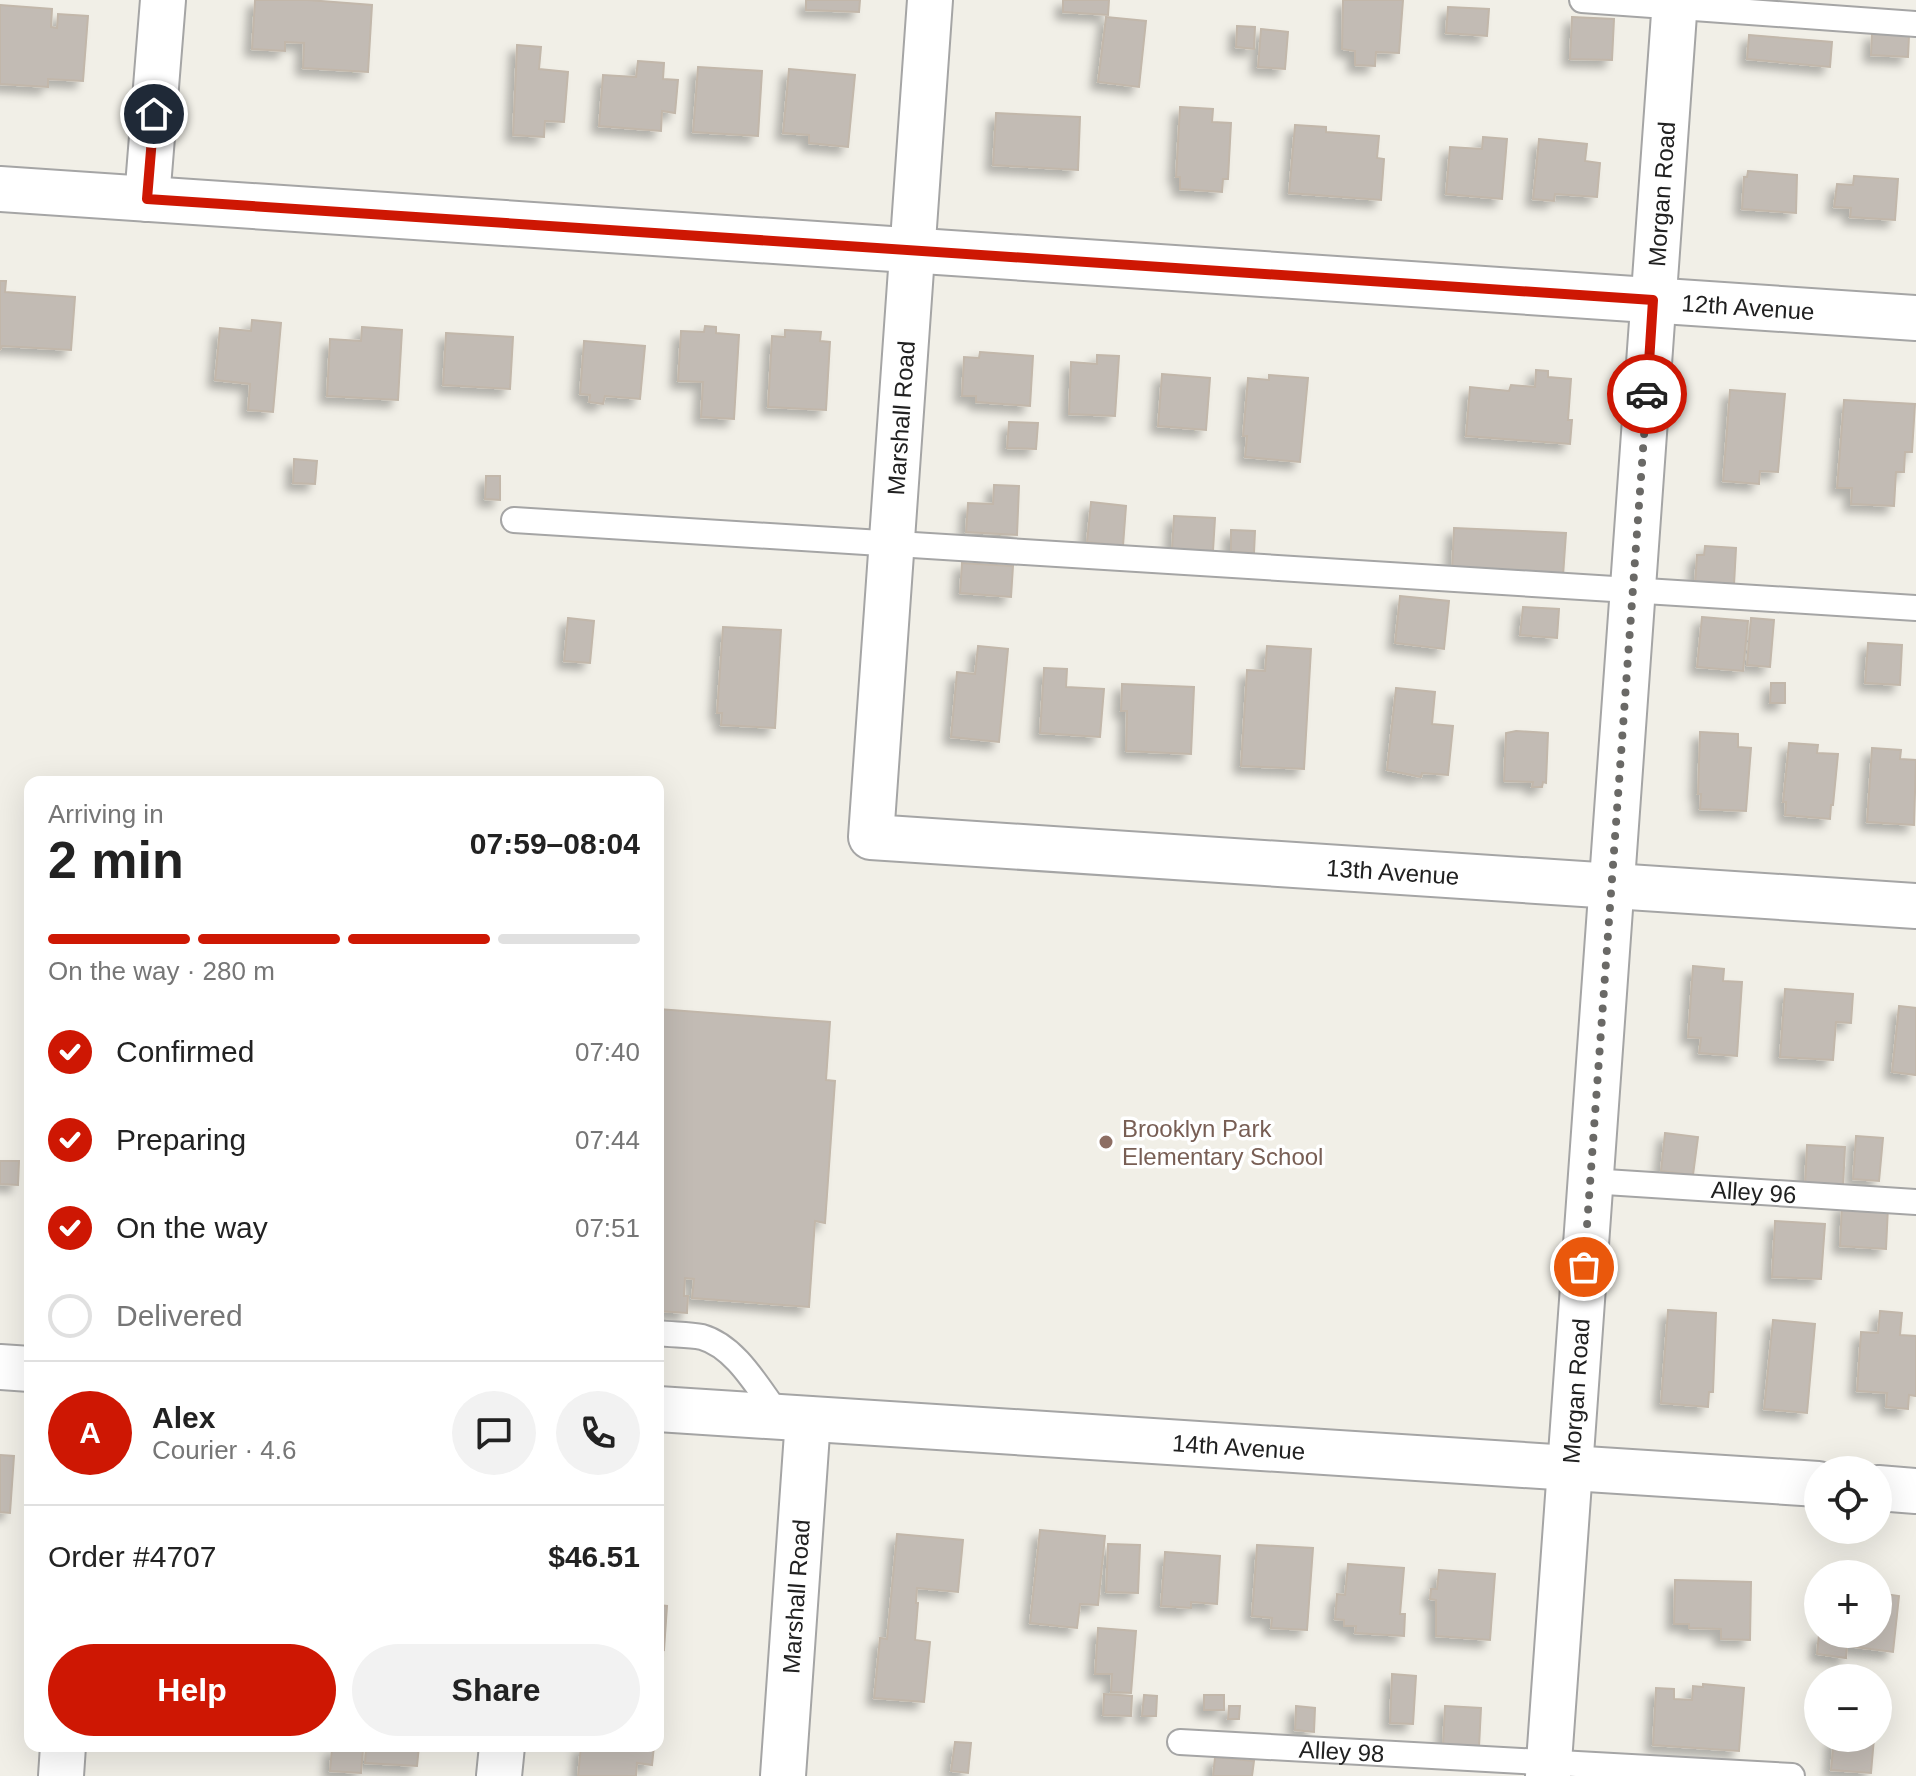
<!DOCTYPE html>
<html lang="en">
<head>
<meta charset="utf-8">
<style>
  :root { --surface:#fff; --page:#f2f2f2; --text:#222; --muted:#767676; --line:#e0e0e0; --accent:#ce1703 }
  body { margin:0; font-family:Arial,sans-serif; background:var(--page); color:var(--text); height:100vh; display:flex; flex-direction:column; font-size:30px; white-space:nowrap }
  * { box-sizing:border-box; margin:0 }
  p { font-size:26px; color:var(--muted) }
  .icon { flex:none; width:44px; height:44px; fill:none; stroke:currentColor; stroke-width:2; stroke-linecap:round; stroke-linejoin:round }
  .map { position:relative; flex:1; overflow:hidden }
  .drawer { position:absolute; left:24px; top:776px; width:640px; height:976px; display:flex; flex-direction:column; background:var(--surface); border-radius:16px; box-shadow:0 8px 32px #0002 }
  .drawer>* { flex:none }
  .tools { position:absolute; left:1804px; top:1456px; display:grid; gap:16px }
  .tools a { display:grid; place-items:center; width:88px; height:88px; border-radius:50%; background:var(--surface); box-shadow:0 8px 32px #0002; font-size:40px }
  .pin { position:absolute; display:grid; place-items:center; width:68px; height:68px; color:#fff; margin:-34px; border:4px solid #fff; border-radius:50%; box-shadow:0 2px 8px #0007 }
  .courier { position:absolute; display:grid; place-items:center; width:80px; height:80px; margin:-40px; border:6px solid #ce1703; border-radius:50%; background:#fff; color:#222; box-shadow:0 2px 10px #0007 }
  .summary em { font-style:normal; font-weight:800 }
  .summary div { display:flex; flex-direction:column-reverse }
  .summary { display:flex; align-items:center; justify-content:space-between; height:136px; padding:0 24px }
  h1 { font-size:52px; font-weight:800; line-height:60px }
  .bar { display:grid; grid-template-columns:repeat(4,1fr); gap:12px 8px; align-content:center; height:96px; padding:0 24px }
  .bar i { height:10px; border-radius:6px; background:var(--line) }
  .bar .on { background:var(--accent) }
  .bar p { grid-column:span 4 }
  .line { display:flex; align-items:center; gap:20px; padding:0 24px; border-top:2px solid var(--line) }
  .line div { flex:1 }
  .round { display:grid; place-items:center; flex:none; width:84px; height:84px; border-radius:42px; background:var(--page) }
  ol { padding:0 24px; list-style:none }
  li { display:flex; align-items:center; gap:24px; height:88px }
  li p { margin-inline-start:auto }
  li .icon { padding:8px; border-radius:50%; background:var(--accent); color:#fff; stroke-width:4 }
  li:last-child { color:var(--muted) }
  li i { width:44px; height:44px; border:4px solid var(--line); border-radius:50% }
  .button { display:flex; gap:16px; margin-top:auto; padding:16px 24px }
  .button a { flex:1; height:92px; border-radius:48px; background:var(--accent); color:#fff; font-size:32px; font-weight:800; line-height:92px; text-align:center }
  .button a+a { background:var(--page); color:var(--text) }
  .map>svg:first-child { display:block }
</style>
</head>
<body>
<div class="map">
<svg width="1916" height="1776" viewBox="0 0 1916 1776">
  <defs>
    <filter id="shadow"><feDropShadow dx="-7" dy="7" stdDeviation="4" flood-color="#0004"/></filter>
  </defs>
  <rect width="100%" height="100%" fill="#f1efe7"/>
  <g fill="#c2bbb4" stroke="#c2b7aa" stroke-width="2" filter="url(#shadow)">
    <polygon points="255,0 308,0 372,5 368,72 303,68 304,43 285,42 285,51 252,49"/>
    <polygon points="806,0 860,0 859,12 806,10"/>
    <polygon points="1063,0 1109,0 1108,15 1063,12"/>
    <polygon points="1343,0 1403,0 1399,53 1376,52 1375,66 1355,65 1355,51 1342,49"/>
    <polygon points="0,5 52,9 51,27 57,28 58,14 88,16 83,81 48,79 48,87 0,84"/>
    <polygon points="1448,7 1489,9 1487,36 1446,33"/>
    <polygon points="1106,17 1146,21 1139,87 1098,82"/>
    <polygon points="1572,17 1614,19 1612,60 1570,59"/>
    <polygon points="1237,26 1255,27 1254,49 1236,47"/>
    <polygon points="1261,29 1288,32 1285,69 1258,67"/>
    <polygon points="1872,33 1909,36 1908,57 1871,55"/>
    <polygon points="1749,35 1832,42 1830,67 1747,59"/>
    <polygon points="517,45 541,47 539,69 568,72 564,122 545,121 544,137 513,135"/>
    <polygon points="638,61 664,63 663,79 678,80 675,113 662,111 661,131 599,126 603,75 636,77"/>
    <polygon points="698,67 762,71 758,136 693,132"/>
    <polygon points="789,69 855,75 848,147 809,143 809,135 783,133"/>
    <polygon points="1180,107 1213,109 1212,122 1231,123 1228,179 1223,179 1222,192 1180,189 1180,177 1176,177"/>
    <polygon points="996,113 1080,117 1078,170 993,165"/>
    <polygon points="1295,125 1326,127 1326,132 1379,136 1377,158 1384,159 1381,200 1289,193"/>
    <polygon points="1483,137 1507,139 1502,199 1446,194 1450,147 1482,149"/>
    <polygon points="1539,139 1587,144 1585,161 1600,163 1597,197 1555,194 1554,201 1533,199"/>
    <polygon points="1748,171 1797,175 1796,213 1742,209 1744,177 1747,177"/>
    <polygon points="1854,176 1898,179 1895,220 1850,217 1851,208 1834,207 1837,184 1853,185"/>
    <polygon points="0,281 6,281 5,292 75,297 71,350 2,346 0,350"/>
    <polygon points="252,320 281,323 273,412 248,410 250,384 215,380 220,328 251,331"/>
    <polygon points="705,326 716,327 716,333 739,335 734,419 701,417 703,382 678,381 681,331 704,332"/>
    <polygon points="362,327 402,330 398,400 327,396 330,339 361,341"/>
    <polygon points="785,330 821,332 820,341 830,342 826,410 768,407 772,336 785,337"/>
    <polygon points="446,333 513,337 510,389 443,385"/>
    <polygon points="584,341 645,346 640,399 605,396 603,404 589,402 590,395 580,394"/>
    <polygon points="980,352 1033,356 1030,406 976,402 976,396 962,396 964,357 979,358"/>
    <polygon points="1097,355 1119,356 1115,416 1069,414 1071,362 1097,364"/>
    <polygon points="1536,370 1548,371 1548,377 1571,379 1568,420 1572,420 1570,444 1466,436 1470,387 1509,391 1511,385 1535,387"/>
    <polygon points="1162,374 1210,378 1206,430 1158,426"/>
    <polygon points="1269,375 1308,378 1300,462 1245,457 1247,436 1243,436 1248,378 1269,380"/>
    <polygon points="1730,390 1785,394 1778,472 1760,471 1759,484 1723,481"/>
    <polygon points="1844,400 1915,404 1912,452 1905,452 1904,472 1896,472 1894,506 1851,504 1852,488 1837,488"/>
    <polygon points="1009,422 1038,423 1036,449 1007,448"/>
    <polygon points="294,459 317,461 315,484 293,483"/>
    <polygon points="486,476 500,476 500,500 485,499"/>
    <polygon points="994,485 1019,486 1017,535 966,532 968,503 993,504"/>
    <polygon points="1091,502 1126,506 1123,546 1087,542"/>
    <polygon points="1174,516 1215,518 1213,551 1172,549"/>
    <polygon points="1454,528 1566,533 1563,576 1452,571"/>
    <polygon points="1231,530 1255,531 1254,553 1231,552"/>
    <polygon points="1705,546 1736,548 1734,585 1695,583 1697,555 1704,555"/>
    <polygon points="962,563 1013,566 1011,597 960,593"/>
    <polygon points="1400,596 1449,601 1444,649 1395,643"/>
    <polygon points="1523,607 1559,609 1557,638 1520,635"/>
    <polygon points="1702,617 1748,621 1743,671 1697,667"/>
    <polygon points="568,618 594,621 590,663 564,661"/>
    <polygon points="1751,618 1774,620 1770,667 1747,665"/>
    <polygon points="723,627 781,630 775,728 721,725 722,713 717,713"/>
    <polygon points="1868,643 1902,645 1900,685 1865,683"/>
    <polygon points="978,646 1008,649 999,742 951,737 957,672 975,674"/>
    <polygon points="1267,646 1311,649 1304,769 1241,766 1247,670 1265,671"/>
    <polygon points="1044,668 1067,669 1066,687 1104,689 1100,737 1040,733"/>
    <polygon points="1771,683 1785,683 1785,703 1770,703"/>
    <polygon points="1122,684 1194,687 1191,754 1126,751 1127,711 1121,711"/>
    <polygon points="1396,688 1435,692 1432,724 1453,726 1448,775 1422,773 1421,777 1387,770"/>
    <polygon points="1516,731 1548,733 1546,783 1543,782 1542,787 1532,787 1533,782 1504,781 1506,733"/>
    <polygon points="1700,732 1738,734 1738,747 1751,748 1746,811 1700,809 1701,794 1698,794"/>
    <polygon points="1789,743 1818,745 1817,753 1838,754 1833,805 1831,805 1830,819 1785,815 1786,802 1783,802"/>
    <polygon points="1872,748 1901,750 1900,759 1916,760 1914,825 1867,822"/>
    <polygon points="1693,966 1724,969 1723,981 1742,982 1737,1056 1699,1053 1701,1038 1688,1037"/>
    <polygon points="1785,989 1853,994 1851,1023 1836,1022 1833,1060 1780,1057"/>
    <polygon points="1899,1006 1916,1008 1916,1075 1892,1072"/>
    <polygon points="658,1009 830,1022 826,1080 835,1081 825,1223 815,1221 809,1307 692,1298 694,1279 685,1278 684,1296 688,1296 687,1313 658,1311"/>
    <polygon points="1665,1133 1698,1137 1693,1175 1661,1171"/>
    <polygon points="1856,1136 1883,1138 1879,1181 1853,1179"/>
    <polygon points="1807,1145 1845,1147 1843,1187 1805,1184"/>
    <polygon points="0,1161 19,1161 18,1185 0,1184"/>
    <polygon points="1842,1204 1888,1207 1886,1249 1840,1246"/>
    <polygon points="1775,1221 1825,1224 1821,1279 1772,1277"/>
    <polygon points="1668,1310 1716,1313 1713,1392 1709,1392 1708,1407 1661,1403"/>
    <polygon points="1880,1311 1902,1313 1900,1335 1916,1336 1916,1396 1909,1395 1908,1409 1886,1407 1887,1393 1857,1391 1861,1332 1878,1333"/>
    <polygon points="1773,1320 1815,1324 1807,1413 1764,1409"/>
    <polygon points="0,1455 14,1456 10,1513 0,1512"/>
    <polygon points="1040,1530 1105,1536 1098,1605 1080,1604 1077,1628 1030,1623"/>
    <polygon points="897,1534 963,1540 958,1592 917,1588 916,1603 918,1603 915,1640 930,1642 924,1702 874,1698 880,1638 887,1639"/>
    <polygon points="1108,1544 1140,1545 1138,1593 1106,1592"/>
    <polygon points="1257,1545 1313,1548 1307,1630 1271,1628 1272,1618 1252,1616"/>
    <polygon points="1165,1552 1220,1556 1217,1604 1191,1602 1191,1608 1161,1606"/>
    <polygon points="1348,1564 1404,1568 1400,1614 1405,1614 1404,1636 1355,1633 1356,1626 1344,1626 1344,1620 1335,1619 1337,1594 1345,1595"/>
    <polygon points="1439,1570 1495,1574 1490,1640 1436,1636 1436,1600 1430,1599 1431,1589 1437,1589"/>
    <polygon points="1675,1580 1751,1582 1750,1640 1721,1639 1721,1629 1689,1628 1689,1624 1674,1624"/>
    <polygon points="1878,1593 1899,1596 1893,1652 1847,1646 1846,1658 1817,1654 1819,1634 1878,1634"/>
    <polygon points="658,1605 667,1606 664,1650 658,1649"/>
    <polygon points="1098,1628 1136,1631 1131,1693 1111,1692 1112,1674 1095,1674"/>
    <polygon points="1392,1674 1416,1676 1413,1724 1390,1723"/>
    <polygon points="1703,1684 1744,1688 1739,1751 1653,1745 1656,1688 1674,1689 1674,1699 1692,1700 1693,1686 1703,1687"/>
    <polygon points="1104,1694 1132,1696 1131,1716 1103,1715"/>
    <polygon points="1144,1695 1157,1696 1156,1716 1142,1716"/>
    <rect x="1204" y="1695" width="20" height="15"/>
    <polygon points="1229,1706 1240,1706 1239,1719 1228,1719"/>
    <polygon points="1296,1706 1315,1708 1314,1732 1295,1730"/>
    <polygon points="1445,1706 1481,1708 1479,1747 1443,1745"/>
    <polygon points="1834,1738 1874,1738 1871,1773 1831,1770"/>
    <polygon points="955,1742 971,1743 968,1773 951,1771"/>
    <polygon points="349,1746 419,1746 417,1766 365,1763 366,1747"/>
    <polygon points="581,1746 654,1746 652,1765 637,1763 636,1776 578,1776"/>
    <polygon points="332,1748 363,1750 361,1773 330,1771"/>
    <polygon points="1215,1757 1254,1761 1252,1776 1213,1776"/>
  </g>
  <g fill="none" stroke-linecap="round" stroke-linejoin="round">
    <g stroke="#a5a5a5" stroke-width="28">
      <g id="service">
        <polyline points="1582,0 1916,24"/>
        <polyline points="514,520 1916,608"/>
        <path id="s1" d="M1590 1181 1916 1202"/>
        <path d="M658 1333C672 1335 688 1334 702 1337 737 1347 759 1390 780 1417"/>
        <path id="s2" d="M1180 1742 1792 1776"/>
      </g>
    </g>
    <g stroke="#a5a5a5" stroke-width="48">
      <g id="minor">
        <path id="s3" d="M930 0 871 837 1916 906"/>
        <path id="s4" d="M0 189 1916 318"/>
        <polyline points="147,199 163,0"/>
        <polyline points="0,1367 30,1369"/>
        <path id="s5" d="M658 1409 1818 1484"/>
        <polyline points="1878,1488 1916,1491"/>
        <polyline points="61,1776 63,1746"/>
        <polyline points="499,1776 502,1746"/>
        <path id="s6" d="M783 1776 808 1419"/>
      </g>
    </g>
    <g stroke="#a5a5a5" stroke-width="48">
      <g id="tertiary">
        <path id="s7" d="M1548 1776 1675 0"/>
      </g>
    </g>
    <use href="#service" stroke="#fff" stroke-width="24"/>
    <use href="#minor" stroke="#fff" stroke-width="44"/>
    <use href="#tertiary" stroke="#fff" stroke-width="44"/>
  </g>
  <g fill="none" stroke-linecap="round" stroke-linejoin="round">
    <polyline stroke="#6a6966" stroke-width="8" stroke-dasharray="0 14.4" points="1584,1267 1647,394"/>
    <polyline stroke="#ce1703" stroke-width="10" points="154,114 147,199 1653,300 1647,394"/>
  </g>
  <circle fill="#8d6e63" stroke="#fff" stroke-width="3" cx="1106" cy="1142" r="8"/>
  <g text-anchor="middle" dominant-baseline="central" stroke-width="7" stroke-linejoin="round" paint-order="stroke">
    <g font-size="24" fill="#212121" stroke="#fff">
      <text stroke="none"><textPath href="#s7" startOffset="1586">Morgan Road</textPath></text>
      <text stroke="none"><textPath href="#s4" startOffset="1752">12th Avenue</textPath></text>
      <text transform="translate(901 418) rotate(-86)">Marshall Road</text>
      <text stroke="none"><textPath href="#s3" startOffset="1362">13th Avenue</textPath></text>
      <text stroke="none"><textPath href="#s1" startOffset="164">Alley 96</textPath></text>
      <text stroke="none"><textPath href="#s7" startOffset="386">Morgan Road</textPath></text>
      <text stroke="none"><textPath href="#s5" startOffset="582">14th Avenue</textPath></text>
      <text stroke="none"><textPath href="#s6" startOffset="180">Marshall Road</textPath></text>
      <text stroke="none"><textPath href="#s2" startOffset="162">Alley 98</textPath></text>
    </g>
    <g font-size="24" fill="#785e54" stroke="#fff" text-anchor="start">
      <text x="1122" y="1128">Brooklyn Park<tspan x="1122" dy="28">Elementary School</tspan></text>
    </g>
  </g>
</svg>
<div class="tools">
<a><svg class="icon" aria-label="locate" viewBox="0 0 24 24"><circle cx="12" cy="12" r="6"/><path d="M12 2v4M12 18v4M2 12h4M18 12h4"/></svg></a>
<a>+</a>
<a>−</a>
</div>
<div class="pin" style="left:1584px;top:1267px;background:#ea580c"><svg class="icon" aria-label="bag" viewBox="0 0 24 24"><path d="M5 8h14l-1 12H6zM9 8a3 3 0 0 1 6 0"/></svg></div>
<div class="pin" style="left:154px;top:114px;background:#1f2937"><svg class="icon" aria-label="home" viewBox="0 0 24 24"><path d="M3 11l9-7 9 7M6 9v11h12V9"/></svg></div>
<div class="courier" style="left:1647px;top:394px"><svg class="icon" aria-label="car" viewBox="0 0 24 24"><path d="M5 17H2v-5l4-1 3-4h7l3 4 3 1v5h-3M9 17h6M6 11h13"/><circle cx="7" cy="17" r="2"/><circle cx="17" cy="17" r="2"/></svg></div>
<section class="drawer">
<div class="summary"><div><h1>2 min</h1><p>Arriving in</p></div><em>07:59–08:04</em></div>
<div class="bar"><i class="on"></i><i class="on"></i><i class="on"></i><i></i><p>On the way · 280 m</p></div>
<ol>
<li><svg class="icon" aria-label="check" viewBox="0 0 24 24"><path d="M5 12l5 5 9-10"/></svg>Confirmed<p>07:40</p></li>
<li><svg class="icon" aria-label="check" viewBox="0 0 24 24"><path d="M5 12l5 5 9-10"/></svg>Preparing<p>07:44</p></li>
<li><svg class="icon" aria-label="check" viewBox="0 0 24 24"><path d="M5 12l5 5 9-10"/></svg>On the way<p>07:51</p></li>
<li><i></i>Delivered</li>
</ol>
<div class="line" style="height:144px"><b class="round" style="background:var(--accent);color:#fff">A</b><div><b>Alex</b><p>Courier · 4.6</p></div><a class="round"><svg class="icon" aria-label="chat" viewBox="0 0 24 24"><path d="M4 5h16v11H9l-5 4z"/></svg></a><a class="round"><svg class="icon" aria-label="phone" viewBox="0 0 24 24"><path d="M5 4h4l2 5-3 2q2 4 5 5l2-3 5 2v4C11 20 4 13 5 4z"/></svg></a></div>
<div class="line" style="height:104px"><div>Order #4707</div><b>$46.51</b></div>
<div class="button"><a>Help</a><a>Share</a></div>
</section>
</div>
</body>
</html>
